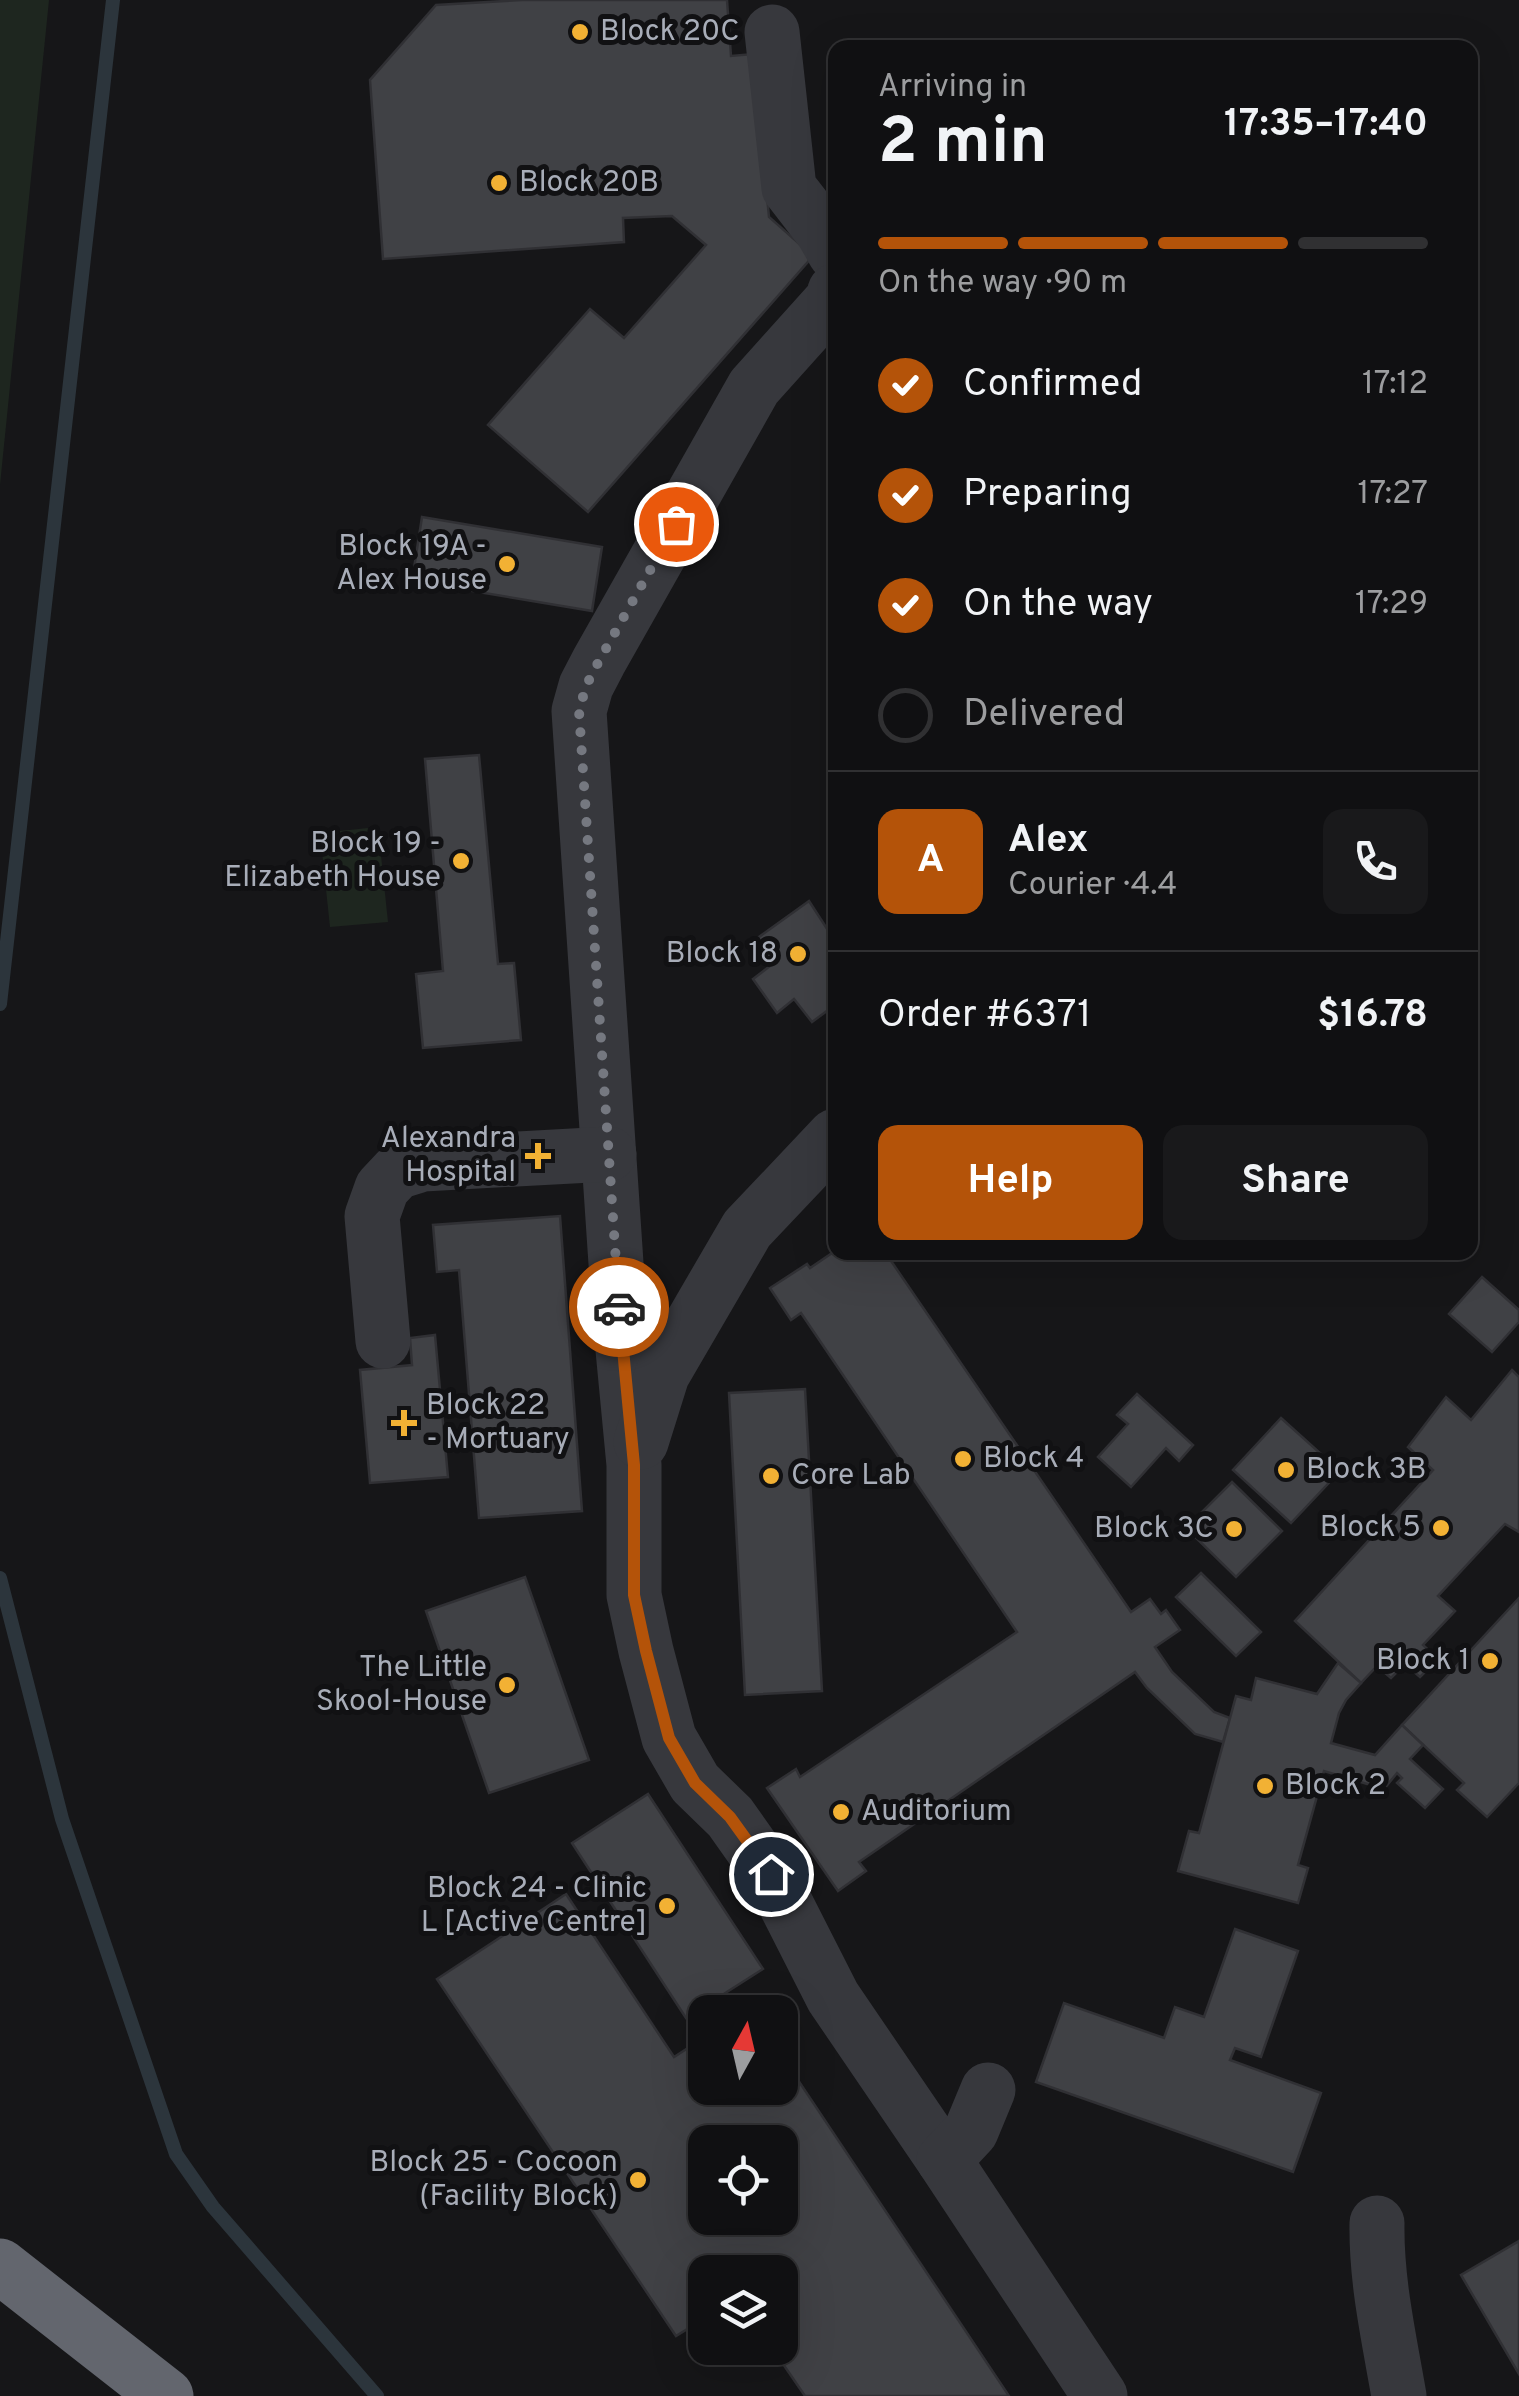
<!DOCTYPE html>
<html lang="en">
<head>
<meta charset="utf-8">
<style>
  :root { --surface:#101012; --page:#19191b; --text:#f1f3f6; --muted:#9c9d9f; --line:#303032; --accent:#b45309 }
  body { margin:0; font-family:Overpass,sans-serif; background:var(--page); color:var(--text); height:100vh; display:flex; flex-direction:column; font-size:38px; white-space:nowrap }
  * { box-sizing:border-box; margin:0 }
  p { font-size:32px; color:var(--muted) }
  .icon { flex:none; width:55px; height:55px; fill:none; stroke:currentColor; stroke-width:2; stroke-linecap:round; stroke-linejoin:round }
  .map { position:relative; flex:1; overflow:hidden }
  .sheet { position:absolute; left:828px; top:40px; width:650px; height:1220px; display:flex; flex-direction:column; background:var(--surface); border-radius:20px; box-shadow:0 10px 40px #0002,0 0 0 2px var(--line) }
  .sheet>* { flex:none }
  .needle { width:65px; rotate:8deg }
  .buttons { position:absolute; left:688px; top:1995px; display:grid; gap:20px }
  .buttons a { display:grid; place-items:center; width:110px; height:110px; border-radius:20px; background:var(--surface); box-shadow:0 10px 40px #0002,0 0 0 2px var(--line); font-size:50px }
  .pin { position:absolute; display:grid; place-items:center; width:85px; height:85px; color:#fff; margin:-42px; border:5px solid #fff; border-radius:50%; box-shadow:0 2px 10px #0007 }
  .courier { position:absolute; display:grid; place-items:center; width:100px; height:100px; margin:-50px; border:8px solid #b45309; border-radius:50%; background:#fff; color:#222; box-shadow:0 2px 12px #0007 }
  .overview em { font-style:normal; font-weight:700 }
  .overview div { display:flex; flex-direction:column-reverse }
  .overview { display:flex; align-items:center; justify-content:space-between; height:170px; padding:0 50px }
  h1 { font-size:65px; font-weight:700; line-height:75px }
  .bar { display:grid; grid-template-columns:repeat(4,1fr); gap:15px 10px; align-content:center; height:120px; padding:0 50px }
  .bar i { height:12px; border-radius:8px; background:var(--line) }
  .bar .active { background:var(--accent) }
  .bar p { grid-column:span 4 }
  .line { display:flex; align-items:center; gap:25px; padding:0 50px; border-top:2px solid var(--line) }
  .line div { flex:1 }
  .round { display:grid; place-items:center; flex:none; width:105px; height:105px; border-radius:20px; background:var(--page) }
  ol { padding:0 50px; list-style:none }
  li { display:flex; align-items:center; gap:30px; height:110px }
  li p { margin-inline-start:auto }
  li .icon { padding:10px; border-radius:50%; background:var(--accent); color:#fff; stroke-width:4 }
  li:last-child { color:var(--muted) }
  li i { width:55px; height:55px; border:5px solid var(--line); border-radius:50% }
  .action { display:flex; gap:20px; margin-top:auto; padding:20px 50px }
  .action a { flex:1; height:115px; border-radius:20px; background:var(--accent); color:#fff; font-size:40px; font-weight:700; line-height:115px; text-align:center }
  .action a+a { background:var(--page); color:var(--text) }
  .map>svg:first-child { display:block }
</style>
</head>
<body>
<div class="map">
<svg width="1519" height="2396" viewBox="0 0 1519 2396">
  <rect width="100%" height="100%" fill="#161618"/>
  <g fill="#1e261f">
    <polygon points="0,0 49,0 0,485"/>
    <polygon points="378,827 388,922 330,927 320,833"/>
  </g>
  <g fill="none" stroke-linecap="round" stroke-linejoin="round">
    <g stroke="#2c353c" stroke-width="14">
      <polyline points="0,1004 113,0"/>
      <polyline points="0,1578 62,1819 176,2154 213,2207 377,2396"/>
    </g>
  </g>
  <g fill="#404145" stroke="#303034" stroke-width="2.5" fill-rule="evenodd">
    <polygon points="522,0 727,0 731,56 753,54 769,217 813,256 588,512 488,425 590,309 624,338 706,245 672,216 623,218 624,242 383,259 370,80 436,5"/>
    <polygon points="422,517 602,547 592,611 412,581"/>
    <polygon points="479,755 498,964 514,963 521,1040 423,1048 416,974 443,971 425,759"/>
    <polygon points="809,901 835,941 835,1005 812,1022 794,999 777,1013 753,979 770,966 752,942"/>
    <polygon points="560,1216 582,1511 479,1518 459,1270 437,1272 433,1225"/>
    <polygon points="835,1251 891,1252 887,1255 1131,1612 1150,1599 1161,1614 1166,1610 1180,1630 1155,1647 1172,1672 1214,1712 1230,1718 1223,1742 1195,1734 1147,1688 1135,1672 859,1862 866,1871 838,1891 767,1788 796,1769 800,1777 1017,1632 801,1313 791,1320 770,1288 807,1264 810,1268"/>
    <polygon points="1482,1277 1519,1310 1519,1322 1492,1352 1449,1314"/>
    <polygon points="435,1335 448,1477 370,1483 360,1370 412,1365 410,1338"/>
    <polygon points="1512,1370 1519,1377 1519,1532 1505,1524 1438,1596 1455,1611 1423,1645 1438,1659 1420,1677 1405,1664 1391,1678 1377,1666 1361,1683 1295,1621 1433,1470 1408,1447 1446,1397 1471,1420"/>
    <polygon points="805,1389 822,1691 745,1695 729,1393"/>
    <polygon points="1137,1394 1193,1445 1179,1461 1166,1448 1131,1487 1098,1457 1128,1424 1117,1415"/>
    <polygon points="1281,1418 1340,1471 1291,1523 1233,1470"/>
    <polygon points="1232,1482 1282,1531 1236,1577 1186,1528"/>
    <polygon points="1201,1573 1261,1632 1236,1656 1176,1597"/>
    <polygon points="525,1577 589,1760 489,1793 426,1611"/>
    <polygon points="1519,1598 1519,1783 1487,1817 1457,1790 1464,1783 1402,1725"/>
    <polygon points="1338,1663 1361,1683 1346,1700 1339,1713 1331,1743 1375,1755 1402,1725 1423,1745 1410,1759 1443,1789 1425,1808 1397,1783 1402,1778 1397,1773 1384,1789 1324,1771 1298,1865 1308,1868 1298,1903 1178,1871 1189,1831 1199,1833 1236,1696 1251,1700 1256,1678 1317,1694"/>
    <polygon points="648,1794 763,1969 686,2018 572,1843"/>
    <path d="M566 1894 674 2057 705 2037V2088H780V2053L1009 2396H805L772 2348H780V2272H705V2318L676 2336 437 1979ZM705 2142H780V2218H705Z"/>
    <polygon points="1235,1929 1298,1951 1261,2057 1235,2048 1230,2060 1321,2093 1293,2172 1036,2082 1064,2003 1164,2038 1175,2007 1204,2017"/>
    <polygon points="1519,2241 1519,2374 1461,2275"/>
  </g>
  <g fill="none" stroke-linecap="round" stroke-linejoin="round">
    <g stroke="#37383d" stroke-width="55">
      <polyline points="772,32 789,188 823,232 835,253"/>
      <polyline points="835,291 833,299 754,387 599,661 586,686 579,711 619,1308 634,1465 634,1595 646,1651 669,1738 695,1783 730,1817 771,1875 833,1997 944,2160"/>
      <polyline points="383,1341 372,1216 382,1188 397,1172 423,1164 609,1154"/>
      <polyline points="641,1442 662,1375 747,1229 835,1136"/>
      <polyline points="988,2090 971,2131 944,2160 1100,2396"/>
      <path d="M1377 2223C1376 2281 1389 2338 1399 2396"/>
    </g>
    <polyline stroke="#63666e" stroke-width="55" points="0,2266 166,2396"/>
  </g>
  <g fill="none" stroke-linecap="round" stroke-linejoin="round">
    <polyline stroke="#757880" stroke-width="10" stroke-dasharray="0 18" points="619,1307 579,711 586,686 599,661 676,524"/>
    <polyline stroke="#b45309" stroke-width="12" points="619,1307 634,1465 634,1595 646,1651 669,1738 695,1783 730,1817 771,1874"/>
  </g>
  <g fill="#f2b134" stroke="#111113" stroke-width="4">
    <circle cx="580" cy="32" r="10"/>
    <circle cx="499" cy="183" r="10"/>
    <circle cx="507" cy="564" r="10"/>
    <circle cx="461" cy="861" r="10"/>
    <circle cx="798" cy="954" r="10"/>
    <path d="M533 1141h10v10h10v10h-10v10h-10v-10h-10v-10h10z"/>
    <path d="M399 1408h10v10h10v10h-10v10h-10v-10h-10v-10h10z"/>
    <circle cx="963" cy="1459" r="10"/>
    <circle cx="1286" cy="1470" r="10"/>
    <circle cx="771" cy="1476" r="10"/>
    <circle cx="1441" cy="1528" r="10"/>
    <circle cx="1234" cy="1529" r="10"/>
    <circle cx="1490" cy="1661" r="10"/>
    <circle cx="507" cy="1685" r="10"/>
    <circle cx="1265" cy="1786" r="10"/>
    <circle cx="841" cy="1812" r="10"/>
    <circle cx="667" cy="1906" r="10"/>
    <circle cx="638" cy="2180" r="10"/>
  </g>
  <g text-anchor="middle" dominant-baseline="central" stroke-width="10" stroke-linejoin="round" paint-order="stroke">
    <g font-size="30" fill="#a8adb8" stroke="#111113" text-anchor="end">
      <text x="600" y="32" text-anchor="start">Block 20C</text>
      <text x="519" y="183" text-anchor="start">Block 20B</text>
      <text x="487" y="547">Block 19A -<tspan x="487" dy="34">Alex House</tspan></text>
      <text x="441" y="844">Block 19 -<tspan x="441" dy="34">Elizabeth House</tspan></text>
      <text x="778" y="954">Block 18</text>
      <text x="516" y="1139">Alexandra<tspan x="516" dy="34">Hospital</tspan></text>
      <text x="426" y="1406" text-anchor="start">Block 22<tspan x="426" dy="34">- Mortuary</tspan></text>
      <text x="983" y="1459" text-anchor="start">Block 4</text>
      <text x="1306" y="1470" text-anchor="start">Block 3B</text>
      <text x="791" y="1476" text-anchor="start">Core Lab</text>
      <text x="1421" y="1528">Block 5</text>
      <text x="1214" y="1529">Block 3C</text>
      <text x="1470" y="1661">Block 1</text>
      <text x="487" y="1668">The Little<tspan x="487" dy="34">Skool-House</tspan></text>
      <text x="1285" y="1786" text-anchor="start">Block 2</text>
      <text x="861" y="1812" text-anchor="start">Auditorium</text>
      <text x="647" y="1889">Block 24 - Clinic<tspan x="647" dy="34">L [Active Centre]</tspan></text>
      <text x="618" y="2163">Block 25 - Cocoon<tspan x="618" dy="34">(Facility Block)</tspan></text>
    </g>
  </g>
</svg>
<div class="buttons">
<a><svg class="needle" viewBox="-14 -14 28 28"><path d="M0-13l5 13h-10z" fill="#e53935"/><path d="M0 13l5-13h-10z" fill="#9c9d9f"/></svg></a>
<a><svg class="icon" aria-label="locate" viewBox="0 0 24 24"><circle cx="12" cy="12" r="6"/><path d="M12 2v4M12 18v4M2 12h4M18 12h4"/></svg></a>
<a><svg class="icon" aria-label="layers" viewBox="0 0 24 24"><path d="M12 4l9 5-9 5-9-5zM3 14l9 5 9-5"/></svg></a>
</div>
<div class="pin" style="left:676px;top:524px;background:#ea580c"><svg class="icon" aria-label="bag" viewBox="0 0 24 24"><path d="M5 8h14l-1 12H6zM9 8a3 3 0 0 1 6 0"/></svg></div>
<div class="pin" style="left:771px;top:1874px;background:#1f2937"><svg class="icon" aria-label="home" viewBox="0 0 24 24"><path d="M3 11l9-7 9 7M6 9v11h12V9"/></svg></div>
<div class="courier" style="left:619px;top:1307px"><svg class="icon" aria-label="car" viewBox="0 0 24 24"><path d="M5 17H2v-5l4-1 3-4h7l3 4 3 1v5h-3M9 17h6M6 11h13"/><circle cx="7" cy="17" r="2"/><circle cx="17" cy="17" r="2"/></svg></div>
<section class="sheet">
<div class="overview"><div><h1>2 min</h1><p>Arriving in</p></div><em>17:35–17:40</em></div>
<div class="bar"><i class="active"></i><i class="active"></i><i class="active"></i><i></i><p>On the way · 90 m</p></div>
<ol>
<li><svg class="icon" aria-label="check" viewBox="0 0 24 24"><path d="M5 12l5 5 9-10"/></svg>Confirmed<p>17:12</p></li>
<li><svg class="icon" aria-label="check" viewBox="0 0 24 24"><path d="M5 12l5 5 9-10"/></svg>Preparing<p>17:27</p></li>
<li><svg class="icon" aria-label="check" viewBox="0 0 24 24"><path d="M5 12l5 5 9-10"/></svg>On the way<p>17:29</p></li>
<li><i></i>Delivered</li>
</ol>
<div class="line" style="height:180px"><b class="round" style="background:var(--accent);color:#fff">A</b><div><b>Alex</b><p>Courier · 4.4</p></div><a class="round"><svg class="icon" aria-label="phone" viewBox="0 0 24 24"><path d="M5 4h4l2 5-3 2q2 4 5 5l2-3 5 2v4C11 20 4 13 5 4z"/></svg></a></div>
<div class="line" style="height:130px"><div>Order #6371</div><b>$16.78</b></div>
<div class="action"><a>Help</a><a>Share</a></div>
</section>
</div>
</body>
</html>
